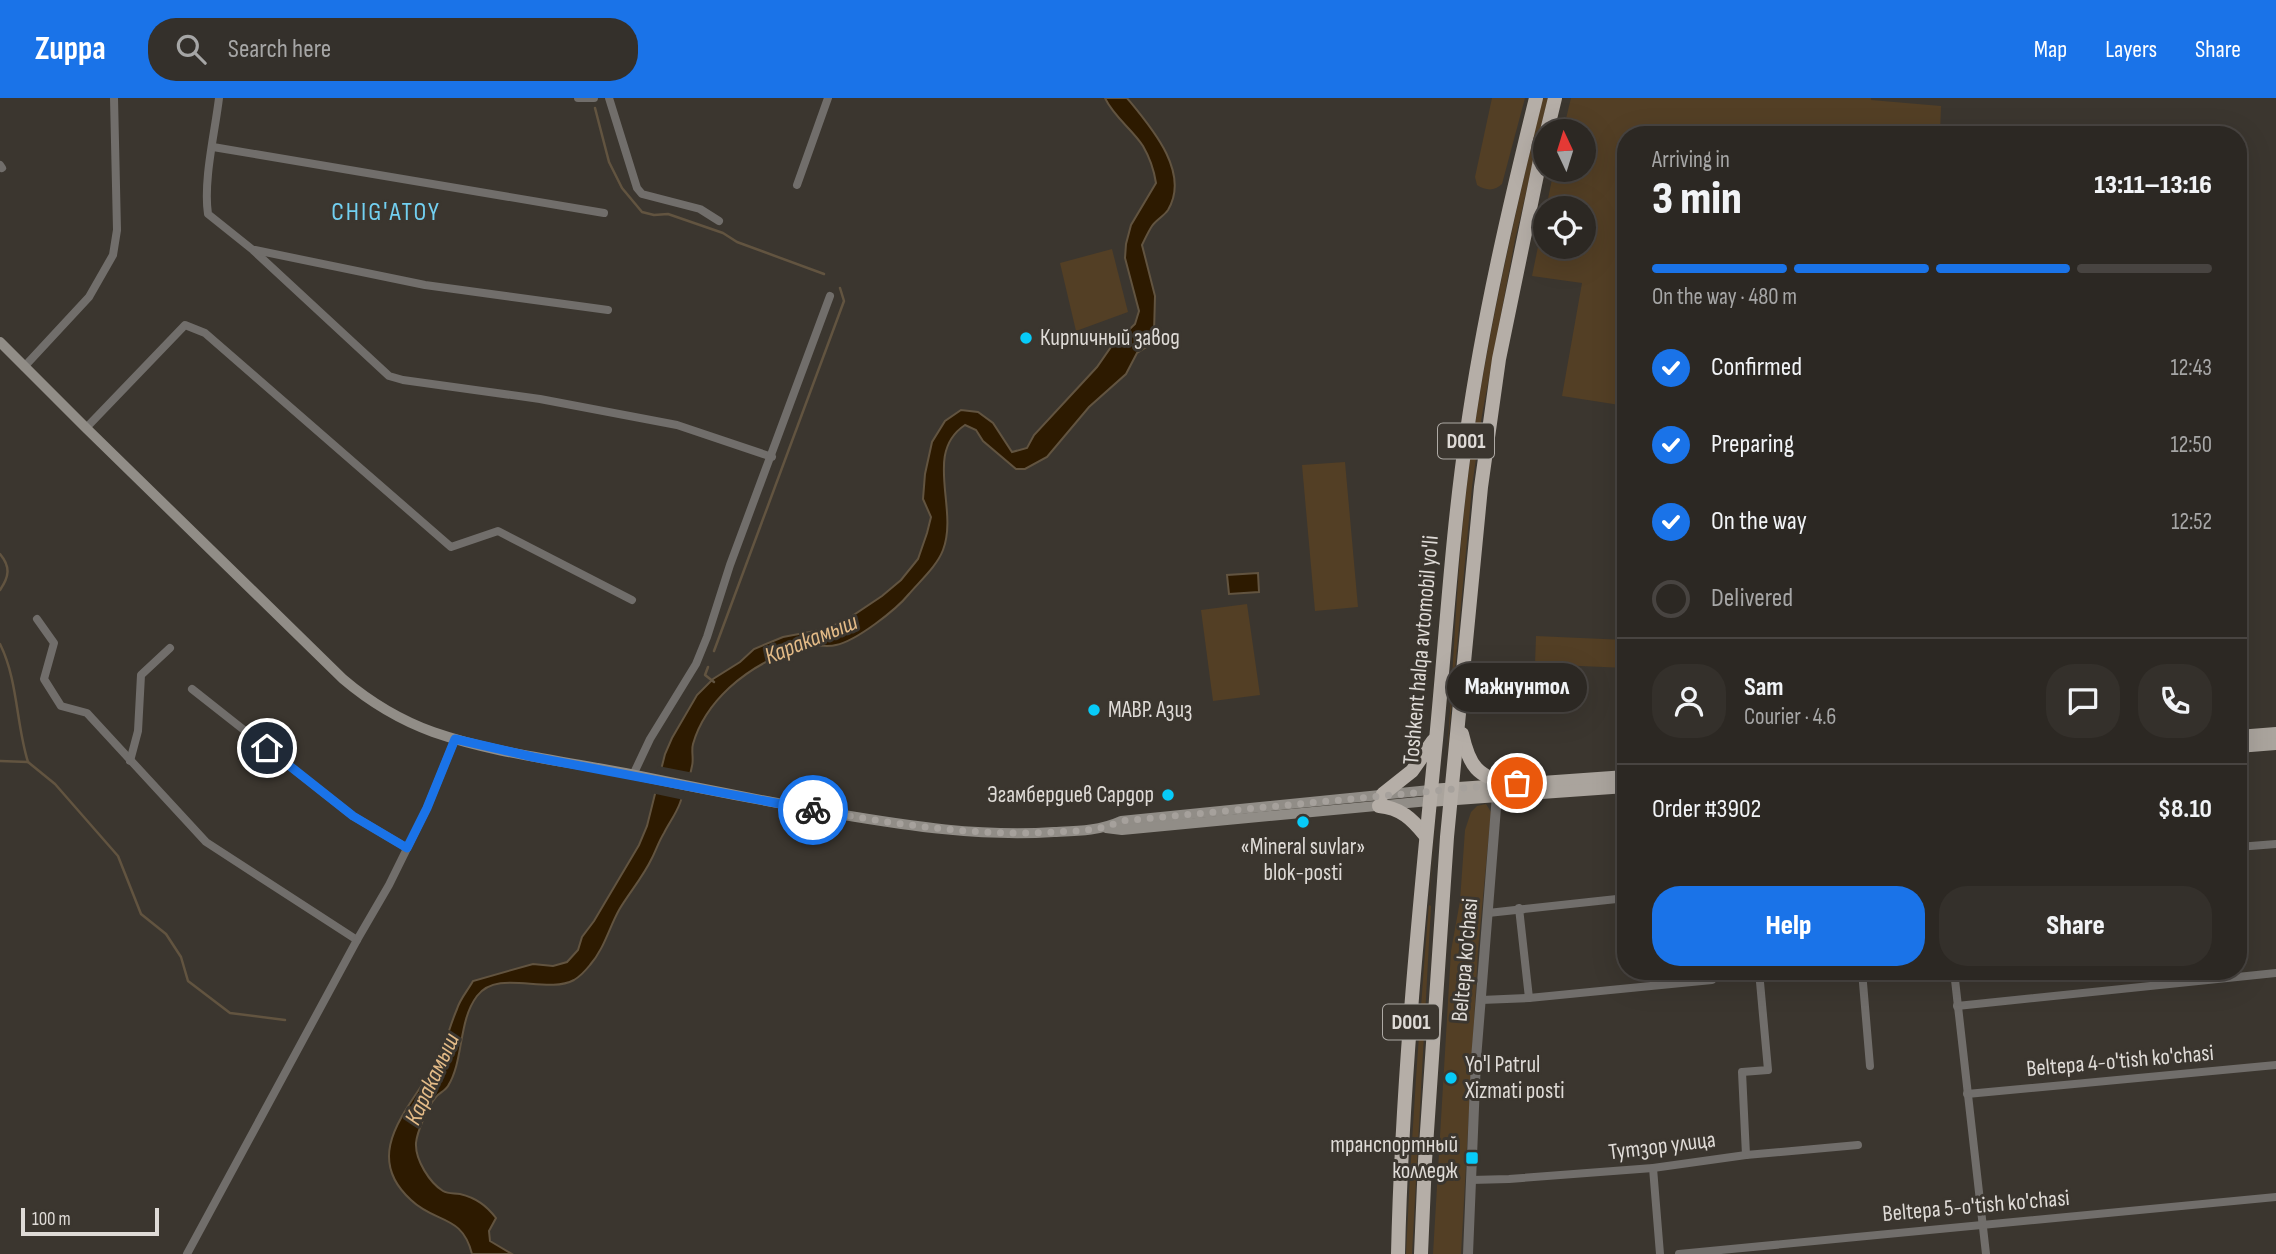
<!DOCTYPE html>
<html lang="en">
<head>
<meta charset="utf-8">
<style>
  :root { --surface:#2c2823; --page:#34302b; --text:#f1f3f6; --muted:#a6a6a6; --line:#484441; --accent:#1a73e8 }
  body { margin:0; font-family:"Sofia Sans Condensed",sans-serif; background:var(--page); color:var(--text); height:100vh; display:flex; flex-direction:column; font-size:26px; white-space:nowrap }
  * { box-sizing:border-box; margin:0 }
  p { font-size:23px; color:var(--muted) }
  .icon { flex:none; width:38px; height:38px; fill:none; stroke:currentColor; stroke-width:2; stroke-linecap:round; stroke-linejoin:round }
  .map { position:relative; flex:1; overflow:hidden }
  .side { position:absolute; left:1617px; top:28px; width:630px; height:854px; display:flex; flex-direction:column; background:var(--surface); border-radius:28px; box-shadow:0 7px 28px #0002,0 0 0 2px var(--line) }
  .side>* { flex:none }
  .needle { width:46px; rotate:356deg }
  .tools { position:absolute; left:1533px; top:21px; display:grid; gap:14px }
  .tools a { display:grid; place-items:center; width:63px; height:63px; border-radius:50%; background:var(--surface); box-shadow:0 7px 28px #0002,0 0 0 2px var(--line); font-size:35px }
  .scale { position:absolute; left:21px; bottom:18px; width:138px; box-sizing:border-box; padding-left:7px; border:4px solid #dfdbd7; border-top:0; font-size:19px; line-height:24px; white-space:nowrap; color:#dfdbd7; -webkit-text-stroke:5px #3b362f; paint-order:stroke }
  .pin { position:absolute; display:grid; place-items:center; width:60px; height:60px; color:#fff; margin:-30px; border:4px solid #fff; border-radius:50%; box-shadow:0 2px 7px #0007 }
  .courier { position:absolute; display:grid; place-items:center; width:70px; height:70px; margin:-35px; border:5px solid #1a73e8; border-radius:50%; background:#fff; color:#222; box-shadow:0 2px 9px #0007 }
  .bubble { position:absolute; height:49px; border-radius:24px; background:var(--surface); box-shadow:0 7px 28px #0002,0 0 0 2px var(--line); font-size:23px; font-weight:800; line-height:49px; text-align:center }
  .head em { font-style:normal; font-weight:800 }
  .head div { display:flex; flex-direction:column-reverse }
  .head { display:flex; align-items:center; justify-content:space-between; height:119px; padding:0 35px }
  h1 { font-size:46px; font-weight:800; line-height:52px }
  .bar { display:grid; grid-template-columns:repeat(4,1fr); gap:10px 7px; align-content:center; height:84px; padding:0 35px }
  .bar i { height:9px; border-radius:5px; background:var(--line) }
  .bar .current { background:var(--accent) }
  .bar p { grid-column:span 4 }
  .line { display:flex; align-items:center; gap:18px; padding:0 35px; border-top:2px solid var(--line) }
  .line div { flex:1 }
  .round { display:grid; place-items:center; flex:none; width:74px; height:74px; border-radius:28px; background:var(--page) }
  ol { padding:0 35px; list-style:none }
  li { display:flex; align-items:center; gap:21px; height:77px }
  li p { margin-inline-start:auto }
  li .icon { padding:7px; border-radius:50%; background:var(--accent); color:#fff; stroke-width:4 }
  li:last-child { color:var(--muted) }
  li i { width:38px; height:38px; border:4px solid var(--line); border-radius:50% }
  .cta { display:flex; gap:14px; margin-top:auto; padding:14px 35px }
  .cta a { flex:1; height:80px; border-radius:28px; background:var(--accent); color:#fff; font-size:28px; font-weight:800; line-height:80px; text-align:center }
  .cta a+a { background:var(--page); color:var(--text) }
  header { display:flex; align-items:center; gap:42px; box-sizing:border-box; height:98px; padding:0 35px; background:var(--accent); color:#fff }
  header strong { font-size:33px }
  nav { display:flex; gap:38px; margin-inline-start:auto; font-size:24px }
  .search { width:490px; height:63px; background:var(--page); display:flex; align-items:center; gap:18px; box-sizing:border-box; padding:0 24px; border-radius:28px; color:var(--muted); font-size:26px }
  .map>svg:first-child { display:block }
</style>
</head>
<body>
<header>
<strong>Zuppa</strong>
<div class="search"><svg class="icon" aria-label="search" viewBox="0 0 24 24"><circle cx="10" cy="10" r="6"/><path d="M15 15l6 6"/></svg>Search here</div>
<nav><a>Map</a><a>Layers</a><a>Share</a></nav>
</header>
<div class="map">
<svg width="2276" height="1156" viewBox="0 0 2276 1156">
  <rect width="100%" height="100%" fill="#3b362f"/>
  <g fill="#533f25">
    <path d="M1492 0H1525L1502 86C1495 93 1486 93 1477 87L1475 79Z"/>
    <path d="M1542 0H1548L1515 142 1482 317 1472 389 1447 657C1454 567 1456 477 1467 387 1482 256 1513 128 1542 0Z"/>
    <polygon points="1571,0 1871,0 1871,2 1941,8 1940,37 1626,37 1626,308 1562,298 1582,185 1532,178 1545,114 1545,149 1584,149 1584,110 1546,110 1554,72 1584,72 1584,33 1563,33"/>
    <polygon points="1112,151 1128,214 1076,233 1060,165"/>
    <polygon points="1345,364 1358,509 1315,513 1302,367"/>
    <polygon points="1247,506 1260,597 1213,603 1201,512"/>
    <polygon points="1536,538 1626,542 1626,570 1535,566"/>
    <polygon points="1486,706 1491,714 1478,852 1461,1156 1433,1156 1451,853 1460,803 1465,732 1471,714 1477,708"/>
    <path d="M1437 710 1429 807 1431 808 1412 1156H1406C1413 1007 1424 859 1437 710Z"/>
  </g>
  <g fill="#2d1a00" stroke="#625440" stroke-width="2">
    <path d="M1105 0H1127C1150 28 1191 74 1168 112 1164 118 1156 122 1152 128 1148 134 1145 141 1142 147L1155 198 1154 235 1148 248 1137 255 1126 276 1089 309 1047 359 1025 371H1016L983 343 976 332 965 327C923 355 959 410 943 452 937 468 920 483 909 496 896 512 856 543 836 547 829 549 821 547 814 548 783 552 752 569 729 590 713 605 699 625 693 646 691 653 694 661 692 668 690 680 684 694 680 705 676 716 669 725 664 735 659 743 656 752 652 760 643 779 629 795 619 812 609 830 604 851 590 867 586 872 579 879 574 882 546 897 498 870 477 898 458 923 464 962 448 988 445 993 439 995 436 999 428 1008 417 1034 416 1045 415 1062 430 1085 443 1093 448 1096 454 1095 460 1096 476 1100 486 1107 496 1120L489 1133 490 1143 512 1156H472C462 1116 436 1126 411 1102 358 1054 414 1007 438 961 446 945 450 927 457 911 460 901 468 892 473 883L533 866 553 868 567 864 578 852 582 839 594 823 639 747 647 728 665 656 672 640 697 597 713 581 740 564 754 551 783 539 820 532 843 524 882 498 901 482 918 461 927 435 931 419 923 401 925 376 932 344 945 323 961 312 978 314 993 325 1012 354 1027 350 1034 337 1097 269 1111 249 1135 226 1139 213 1125 160 1126 146 1131 127 1156 85C1154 72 1150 60 1143 48 1132 31 1114 19 1105 0Z"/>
    <polygon points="1258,475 1259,494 1229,496 1227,477"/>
  </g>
  <polygon fill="#3b362f" points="658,668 694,675 684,702 651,695"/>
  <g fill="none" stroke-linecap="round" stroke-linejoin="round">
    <g stroke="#625440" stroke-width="2.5">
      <polyline points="595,10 609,64 622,90 642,114 654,117 668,116 723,135 737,144 824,176"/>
      <path d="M0 456C11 469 9 479 0 492"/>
      <path d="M0 546C18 582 16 626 28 664"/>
      <polyline points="714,553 844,203 840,190"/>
      <polyline points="708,569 705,577 714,584"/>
      <polyline points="0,663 28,664 55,686 118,758 141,816 166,836 181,859 188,883 230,915 285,922"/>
    </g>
    <g stroke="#716e6b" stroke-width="8">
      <path d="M219 0C215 34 203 83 208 116L253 152 389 278 403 282 540 301 677 327 772 359"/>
      <polyline points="578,0 594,0"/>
      <polyline points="609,0 637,90 642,96 700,111 719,123"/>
      <polyline points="213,49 604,115"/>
      <polyline points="0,67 2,70"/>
      <polyline points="797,87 828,0"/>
      <polyline points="255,152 425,187 608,212"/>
      <polyline points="24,269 89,199 113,157 117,132 114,0"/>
      <polyline points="86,330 185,227 205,235 451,449 498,433 632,502"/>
      <polyline points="37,521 54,545 44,581 61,608 87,615 206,744 357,842"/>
      <polyline points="192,591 353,718 407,750"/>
      <polyline points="130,663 138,633 141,577 170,550"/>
      <polyline points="633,677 650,641 696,566 707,539 730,467 830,198"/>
      <polyline points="2238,749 2276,746"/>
      <polyline points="1519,810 1529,900"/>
      <polyline points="1488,815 1626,800"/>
      <polyline points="1862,873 1870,968"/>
      <polyline points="1954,873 1986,1156"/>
      <polyline points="1481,902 1529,900 1712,882"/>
      <polyline points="1957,908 2276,875"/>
      <polyline points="1967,996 2276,967"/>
      <polyline points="1746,1057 1742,974 1768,972 1759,873"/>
      <polyline points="1653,1070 1660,1156"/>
      <polyline points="1471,1082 1509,1081 1653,1070 1746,1057 1858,1047"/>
      <polyline points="187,1156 357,842 389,787 427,710 455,641"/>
      <polyline points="1679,1156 2276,1099"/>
    </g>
    <polyline stroke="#716e6b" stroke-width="10" points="1468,1156 1476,961 1497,697"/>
    <g stroke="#918d87" stroke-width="10">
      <path d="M0 244 86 330 343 581C370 604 400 622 433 634 499 657 568 663 635 677 703 691 770 704 838 716 909 728 981 739 1054 734 1077 733 1099 733 1121 723L1430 692"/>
      <polyline points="1106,730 1122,732 1429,703"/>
    </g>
    <g stroke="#aaa49d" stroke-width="12">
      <polyline points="2238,638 2276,635"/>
      <polyline points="2238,649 2276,646"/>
      <polyline points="1430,692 1626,678"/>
      <polyline points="1429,703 1626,689"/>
    </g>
    <g stroke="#b5aea7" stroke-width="14">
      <polyline points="1547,33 1555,0"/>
      <path d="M1462 636C1469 667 1477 680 1510 685"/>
      <polyline points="1383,696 1412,673 1433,643"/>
      <path d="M1379 708C1401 710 1412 721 1425 737"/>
      <path d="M1398 1156C1402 984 1419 812 1436 642 1446 539 1452 435 1467 333 1483 221 1509 109 1536 0"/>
      <polyline points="1421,1156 1425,1063 1447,739 1481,389 1499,261 1545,38"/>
    </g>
  </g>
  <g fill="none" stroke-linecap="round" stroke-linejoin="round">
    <path stroke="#a6a19c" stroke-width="7" stroke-dasharray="0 12.6" d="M813 712C892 725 972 739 1053 734 1077 733 1099 733 1121 723L1517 685"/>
    <polyline stroke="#1a73e8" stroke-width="9" points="267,650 353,718 407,750 427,710 455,641 533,659 813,712"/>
  </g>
  <g fill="#07cbf9" stroke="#3b362f" stroke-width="2.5">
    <circle cx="1026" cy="240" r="7"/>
    <circle cx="1094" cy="612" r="7"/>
    <circle cx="1168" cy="697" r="7"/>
    <circle cx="1303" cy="724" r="7"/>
    <circle cx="1451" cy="980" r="7"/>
    <rect x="1465" y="1053" width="14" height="14" rx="3.5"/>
  </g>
  <g text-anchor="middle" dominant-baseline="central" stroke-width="6" stroke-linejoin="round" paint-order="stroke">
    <g fill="#3b362f" stroke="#aeaaa5" stroke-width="2">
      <rect x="1438" y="325.5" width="56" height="35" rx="5"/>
      <rect x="1383" y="906.5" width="56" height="35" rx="5"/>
    </g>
    <g font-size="21" font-weight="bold" fill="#dfdbd7">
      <text x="1466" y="343">D001</text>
      <text x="1411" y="924">D001</text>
    </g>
    <g font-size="23" fill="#dfdbd7" stroke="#3b362f" text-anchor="start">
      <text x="1040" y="240">Кирпичный завод</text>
      <text x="1108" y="612">МАВР. Азиз</text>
      <text x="1154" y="697" text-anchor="end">Эгамбердиев Сардор</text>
      <text x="1303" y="749" text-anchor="middle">«Mineral suvlar»<tspan x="1303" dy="26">blok-posti</tspan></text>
      <text x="1465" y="967">Yo'l Patrul<tspan x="1465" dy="26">Xizmati posti</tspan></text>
      <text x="1458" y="1047" text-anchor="end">транспортный<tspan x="1458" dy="26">колледж</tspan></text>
    </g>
    <g font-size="23" fill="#dfdbd7" stroke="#3b362f">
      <text transform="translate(1421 552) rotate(-85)">Toshkent halqa avtomobil yo'li</text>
      <text transform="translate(1465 862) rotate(-85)">Beltepa ko'chasi</text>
      <text transform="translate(2120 963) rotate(-5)">Beltepa 4-o'tish ko'chasi</text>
      <text transform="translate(1662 1048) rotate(-7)">Тутзор улица</text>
      <text transform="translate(1976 1108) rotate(-5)">Beltepa 5-o'tish ko'chasi</text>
    </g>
    <g font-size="24" font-style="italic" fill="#e4bb87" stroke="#3b362f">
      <text transform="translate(811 541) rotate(-22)">Каракамыш</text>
      <text transform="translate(432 981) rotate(-65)">Каракамыш</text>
    </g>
    <g font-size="26" letter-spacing="2" fill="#72d0f1" stroke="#3b362f">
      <text x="386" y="114">CHIG'ATOY</text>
    </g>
  </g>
</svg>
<div class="tools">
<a><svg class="needle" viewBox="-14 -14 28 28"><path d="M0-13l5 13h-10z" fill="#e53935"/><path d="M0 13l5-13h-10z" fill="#a6a6a6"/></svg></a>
<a><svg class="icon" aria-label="locate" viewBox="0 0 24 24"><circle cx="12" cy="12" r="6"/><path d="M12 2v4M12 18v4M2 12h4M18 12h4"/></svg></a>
</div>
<div class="scale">100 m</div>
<div class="pin" style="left:1517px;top:685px;background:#ea580c"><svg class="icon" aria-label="bag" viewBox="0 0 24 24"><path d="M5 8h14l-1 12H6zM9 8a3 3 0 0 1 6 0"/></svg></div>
<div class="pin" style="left:267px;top:650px;background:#1f2937"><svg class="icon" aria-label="home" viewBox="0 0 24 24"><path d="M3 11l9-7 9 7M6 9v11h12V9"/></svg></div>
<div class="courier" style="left:813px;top:712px"><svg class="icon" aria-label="bike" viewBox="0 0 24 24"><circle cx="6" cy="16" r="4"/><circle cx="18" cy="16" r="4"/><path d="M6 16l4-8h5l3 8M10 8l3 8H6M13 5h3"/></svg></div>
<div class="bubble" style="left:1447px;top:565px;width:140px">Мажнунтол</div>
<section class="side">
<div class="head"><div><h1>3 min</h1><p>Arriving in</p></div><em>13:11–13:16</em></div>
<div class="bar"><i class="current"></i><i class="current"></i><i class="current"></i><i></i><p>On the way · 480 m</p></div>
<ol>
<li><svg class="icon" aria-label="check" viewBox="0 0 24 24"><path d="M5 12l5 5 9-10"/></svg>Confirmed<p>12:43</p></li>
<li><svg class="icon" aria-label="check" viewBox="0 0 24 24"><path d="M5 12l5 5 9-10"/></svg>Preparing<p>12:50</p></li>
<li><svg class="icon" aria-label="check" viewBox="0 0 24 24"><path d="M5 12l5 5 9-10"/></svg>On the way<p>12:52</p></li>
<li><i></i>Delivered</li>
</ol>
<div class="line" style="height:126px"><a class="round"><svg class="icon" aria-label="person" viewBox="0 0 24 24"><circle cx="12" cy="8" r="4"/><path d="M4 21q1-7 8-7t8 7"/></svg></a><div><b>Sam</b><p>Courier · 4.6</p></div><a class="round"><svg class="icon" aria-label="chat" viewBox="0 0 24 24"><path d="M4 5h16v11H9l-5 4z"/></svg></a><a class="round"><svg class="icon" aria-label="phone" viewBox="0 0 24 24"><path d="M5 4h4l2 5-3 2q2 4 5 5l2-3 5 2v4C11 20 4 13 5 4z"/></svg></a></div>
<div class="line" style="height:91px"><div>Order #3902</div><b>$8.10</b></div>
<div class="cta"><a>Help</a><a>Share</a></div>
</section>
</div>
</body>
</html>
